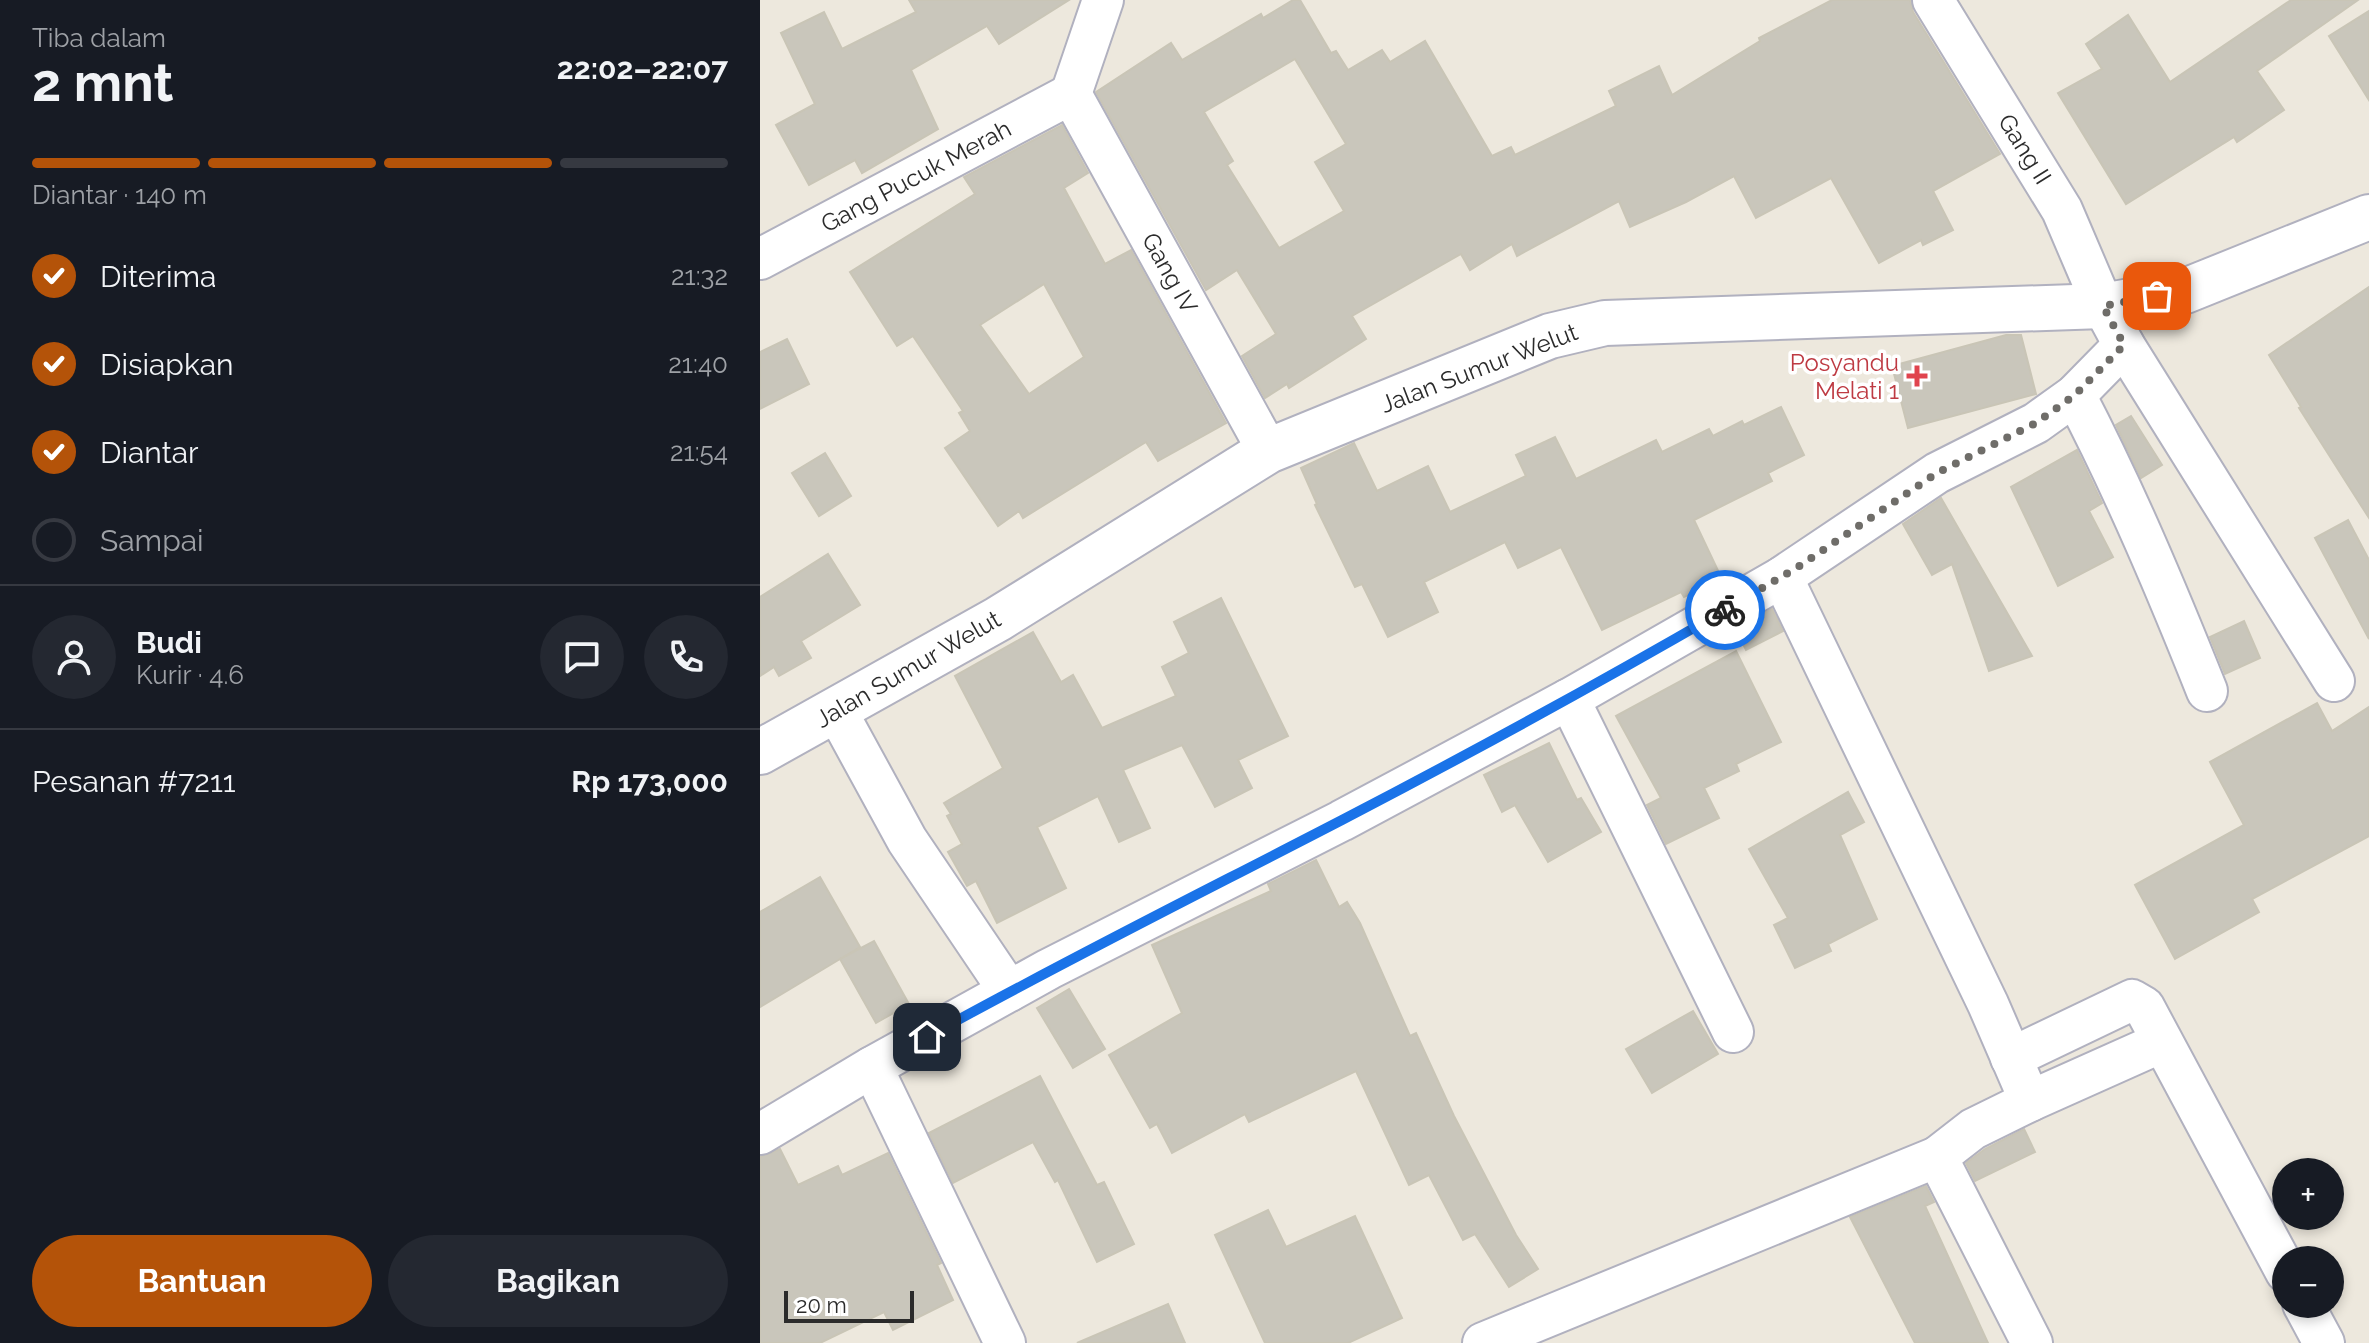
<!DOCTYPE html>
<html lang="id">
<head>
<meta charset="utf-8">
<style>
  :root { --surface:#171b24; --page:#242831; --text:#f1f3f6; --muted:#9ea1a6; --line:#363941; --accent:#b45309 }
  body { margin:0; font-family:Raleway,sans-serif; background:var(--page); color:var(--text); height:100vh; display:flex; flex-direction:column; font-size:30px; white-space:nowrap }
  * { box-sizing:border-box; margin:0 }
  p { font-size:26px; color:var(--muted) }
  .icon { flex:none; width:44px; height:44px; fill:none; stroke:currentColor; stroke-width:2; stroke-linecap:round; stroke-linejoin:round }
  .map { position:relative; flex:1; overflow:hidden }
  .side { display:flex; flex-direction:column; background:var(--surface); width:760px }
  .side>* { flex:none }
  .fabs { position:absolute; left:1512px; top:1158px; display:grid; gap:16px }
  .fabs a { display:grid; place-items:center; width:72px; height:72px; border-radius:50%; background:var(--surface); box-shadow:0 4px 12px #0003; font-size:40px }
  .scale { position:absolute; left:24px; bottom:20px; width:130px; box-sizing:border-box; padding-left:8px; border:4px solid #2b2b2b; border-top:0; font-size:22px; line-height:28px; white-space:nowrap; color:#2b2b2b; -webkit-text-stroke:6px #fff; paint-order:stroke }
  .pin { position:absolute; display:grid; place-items:center; width:68px; height:68px; color:#fff; margin:-34px; border-radius:16px; box-shadow:0 4px 12px #0006 }
  .courier { position:absolute; display:grid; place-items:center; width:80px; height:80px; margin:-40px; border:6px solid #1a73e8; border-radius:50%; background:#fff; color:#222; box-shadow:0 2px 10px #0007 }
  .summary em { font-style:normal; font-weight:700 }
  .summary div { display:flex; flex-direction:column-reverse }
  .summary { display:flex; align-items:center; justify-content:space-between; height:136px; padding:0 32px }
  h1 { font-size:52px; font-weight:700; line-height:60px }
  .bar { display:grid; grid-template-columns:repeat(4,1fr); gap:12px 8px; align-content:center; height:96px; padding:0 32px }
  .bar i { height:10px; border-radius:6px; background:var(--line) }
  .bar .current { background:var(--accent) }
  .bar p { grid-column:span 4 }
  .line { display:flex; align-items:center; gap:20px; padding:0 32px; border-top:2px solid var(--line) }
  .line div { flex:1 }
  .round { display:grid; place-items:center; flex:none; width:84px; height:84px; border-radius:42px; background:var(--page) }
  ol { padding:0 32px; list-style:none }
  li { display:flex; align-items:center; gap:24px; height:88px }
  li p { margin-inline-start:auto }
  li .icon { padding:8px; border-radius:50%; background:var(--accent); color:#fff; stroke-width:4 }
  li:last-child { color:var(--muted) }
  li i { width:44px; height:44px; border:4px solid var(--line); border-radius:50% }
  .action { display:flex; gap:16px; margin-top:auto; padding:16px 32px }
  .action a { flex:1; height:92px; border-radius:48px; background:var(--accent); color:#fff; font-size:32px; font-weight:700; line-height:92px; text-align:center }
  .action a+a { background:var(--page); color:var(--text) }
  main { display:flex; flex:1; min-height:0 }
  .map>svg:first-child { display:block }
</style>
</head>
<body>
<main>
<section class="side">
<div class="summary"><div><h1>2 mnt</h1><p>Tiba dalam</p></div><em>22:02–22:07</em></div>
<div class="bar"><i class="current"></i><i class="current"></i><i class="current"></i><i></i><p>Diantar · 140 m</p></div>
<ol>
<li><svg class="icon" aria-label="check" viewBox="0 0 24 24"><path d="M5 12l5 5 9-10"/></svg>Diterima<p>21:32</p></li>
<li><svg class="icon" aria-label="check" viewBox="0 0 24 24"><path d="M5 12l5 5 9-10"/></svg>Disiapkan<p>21:40</p></li>
<li><svg class="icon" aria-label="check" viewBox="0 0 24 24"><path d="M5 12l5 5 9-10"/></svg>Diantar<p>21:54</p></li>
<li><i></i>Sampai</li>
</ol>
<div class="line" style="height:144px"><a class="round"><svg class="icon" aria-label="person" viewBox="0 0 24 24"><circle cx="12" cy="8" r="4"/><path d="M4 21q1-7 8-7t8 7"/></svg></a><div><b>Budi</b><p>Kurir · 4.6</p></div><a class="round"><svg class="icon" aria-label="chat" viewBox="0 0 24 24"><path d="M4 5h16v11H9l-5 4z"/></svg></a><a class="round"><svg class="icon" aria-label="phone" viewBox="0 0 24 24"><path d="M5 4h4l2 5-3 2q2 4 5 5l2-3 5 2v4C11 20 4 13 5 4z"/></svg></a></div>
<div class="line" style="height:104px"><div>Pesanan #7211</div><b>Rp 173,000</b></div>
<div class="action"><a>Bantuan</a><a>Bagikan</a></div>
</section>
<div class="map">
<svg width="1609" height="1343" viewBox="0 0 1609 1343">
  <rect width="100%" height="100%" fill="#ede8dd"/>
  <g fill="#c9c6bb" stroke="#c9c5b6" stroke-width="2" fill-rule="evenodd">
    <polygon points="149,0 309,0 239,44 227,26 151,70 178,129 102,173 95,160 49,185 16,125 55,104 21,33 64,12 82,49 156,12"/>
    <path d="M533 0H540L571 53 576 51 588 70 622 50 630 62 665 41 732 156 751 147 755 155 856 106 849 91 899 66 912 95 1000 41 999 38 1072 0H1150L1153 12 1240 154 1173 191 1193 230 1163 245 1161 240 1119 263 1071 178 996 218 974 176 926 202 870 227 859 201 757 256 752 244 710 270 701 254 592 316 606 339 529 388 527 384 505 398 482 356 516 334 477 270 446 290 336 92 411 43 422 60 501 14 503 18ZM535 59 586 144 555 162 584 211 519 248 467 165 473 161 444 112Z"/>
    <polygon points="1531,0 1598,0 1497,71 1524,110 1477,142 1474,137 1366,204 1298,93 1342,69 1326,44 1368,15 1410,82"/>
    <polygon points="1609,11 1609,100 1569,36"/>
    <path d="M302 125 328 173 304 188 345 264 371 250 466 423 398 461 386 442 263 518 259 511 238 526 185 448 210 431 199 413 203 411 153 336 137 346 90 272 215 194 204 177ZM284 284 324 357 269 394 220 325Z"/>
    <polygon points="1609,287 1609,518 1539,408 1541,407 1509,355"/>
    <polygon points="1246,335 1261,335 1276,394 1148,428 1132,366"/>
    <polygon points="27,339 49,384 0,409 0,352"/>
    <polygon points="1021,407 1044,455 1008,473 1012,481 934,520 962,579 924,597 921,592 842,630 801,547 758,568 745,542 664,582 678,612 628,637 602,584 595,587 555,505 557,504 541,468 594,443 617,491 668,466 690,512 766,476 756,455 795,437 816,479 896,440 902,452 949,429 953,436 982,421 984,425"/>
    <polygon points="1371,416 1402,465 1381,478 1356,425"/>
    <polygon points="1317,450 1342,503 1329,511 1353,557 1298,586 1251,487"/>
    <polygon points="65,453 91,496 59,516 32,473"/>
    <polygon points="1181,498 1212,552 1272,656 1229,671 1192,564 1172,575 1143,524"/>
    <polygon points="1588,520 1609,560 1609,639 1555,538"/>
    <polygon points="68,554 100,605 41,641 51,658 19,676 14,667 0,676 0,597"/>
    <polygon points="461,598 528,736 478,760 492,788 455,807 422,745 363,770 390,828 359,842 338,796 277,827 306,888 237,923 216,881 207,886 188,852 202,844 187,816 191,814 184,803 243,768 195,676 273,632 301,682 313,675 342,728 416,696 402,667 429,653 414,622"/>
    <polygon points="1012,609 1023,631 986,650 976,630"/>
    <polygon points="1484,621 1500,658 1465,674 1450,637"/>
    <polygon points="976,651 1021,742 976,764 979,771 944,788 959,818 906,844 887,805 901,798 856,716"/>
    <polygon points="1557,703 1572,731 1609,707 1609,836 1492,899 1499,912 1415,959 1375,885 1484,825 1450,762"/>
    <polygon points="789,743 817,800 821,798 841,832 788,862 755,805 742,812 724,775"/>
    <polygon points="1088,792 1104,822 1080,835 1117,919 1068,944 1071,951 1035,968 1014,925 1028,918 989,849"/>
    <polygon points="556,860 579,907 587,902 600,923 650,1036 656,1033 694,1116 756,1235 778,1269 749,1287 715,1234 703,1240 669,1175 649,1185 596,1071 489,1122 485,1114 412,1153 397,1124 390,1128 349,1055 422,1013 392,945 511,891 508,884"/>
    <polygon points="60,877 100,947 0,1007 0,912"/>
    <polygon points="114,941 149,1004 116,1023 80,959"/>
    <polygon points="309,989 345,1049 313,1068 277,1008"/>
    <polygon points="933,1011 958,1054 892,1093 866,1049"/>
    <polygon points="280,1076 337,1185 344,1182 374,1244 337,1262 298,1180 295,1182 273,1142 193,1183 169,1133"/>
    <polygon points="1264,1129 1275,1152 1215,1181 1206,1163 1225,1149"/>
    <polygon points="20,1149 38,1185 78,1166 82,1175 128,1153 181,1263 177,1265 193,1300 133,1330 124,1312 60,1343 0,1343 0,1157"/>
    <polygon points="1166,1186 1174,1202 1165,1206 1228,1343 1155,1343 1090,1217"/>
    <polygon points="508,1210 526,1247 595,1216 642,1318 588,1343 505,1343 455,1235"/>
    <polygon points="408,1304 425,1343 317,1343"/>
  </g>
  <g fill="none" stroke-linecap="round" stroke-linejoin="round">
    <g stroke="#b1b1bf" stroke-width="44">
      <g id="street">
        <polyline points="1173,0 1302,210 1343,306 1364,345 1574,681"/>
        <polyline points="311,94 508,451"/>
        <polyline points="311,94 343,0"/>
        <polyline points="0,259 311,94"/>
        <path d="M1315 395C1365 491 1407 591 1447 691"/>
        <polyline points="1022,577 1228,1004 1270,1101 1213,1129 1177,1157 1272,1343"/>
        <polyline points="809,699 973,1032"/>
        <polyline points="76,710 147,840 249,991"/>
        <polyline points="1251,1058 1372,1000 1384,1007 1526,1272"/>
        <polyline points="112,1067 245,1343"/>
        <polyline points="1270,1101 1402,1042"/>
        <polyline points="0,1134 112,1067 289,969 581,821 809,699 1022,577 1177,473 1276,423 1315,395 1364,345"/>
        <polyline points="1543,1304 1564,1343"/>
        <polyline points="723,1343 1177,1157"/>
      </g>
    </g>
    <g stroke="#b1b1bf" stroke-width="48">
      <polyline id="secondary" points="0,752 238,619 508,451 790,336 845,323 1343,306 1425,291 1609,217"/>
    </g>
    <use href="#street" stroke="#fff" stroke-width="40"/>
    <use href="#secondary" stroke="#fff" stroke-width="44"/>
  </g>
  <g fill="none" stroke-linecap="round" stroke-linejoin="round">
    <polyline stroke="#6f6d69" stroke-width="8" stroke-dasharray="0 14.4" points="965,610 1038,567 1177,473 1276,423 1315,395 1364,345 1343,306 1397,296"/>
    <path stroke="#1a73e8" stroke-width="10" d="M167 1037C304 961 443 892 582 820 711 753 839 683 965 610"/>
  </g>
  <path fill="#e0444e" stroke="#fff" stroke-width="3" d="M1153 364h8v8h8v8h-8v8h-8v-8h-8v-8h8z"/>
  <g text-anchor="middle" dominant-baseline="central" stroke-width="7" stroke-linejoin="round" paint-order="stroke">
    <g font-size="24" fill="#2b2b2b" stroke="#fff">
      <text transform="translate(1265 149) rotate(58)">Gang II</text>
      <text transform="translate(156 176) rotate(-28)">Gang Pucuk Merah</text>
      <text transform="translate(410 273) rotate(61)">Gang IV</text>
      <text transform="translate(719 368) rotate(-21)">Jalan Sumur Welut</text>
      <text transform="translate(148 669) rotate(-30)">Jalan Sumur Welut</text>
    </g>
    <g font-size="24" fill="#be3a42" stroke="#fff" text-anchor="end">
      <text x="1139" y="362">Posyandu<tspan x="1139" dy="28">Melati 1</tspan></text>
    </g>
  </g>
</svg>
<div class="fabs">
<a>+</a>
<a>−</a>
</div>
<div class="scale">20 m</div>
<div class="pin" style="left:1397px;top:296px;background:#ea580c"><svg class="icon" aria-label="bag" viewBox="0 0 24 24"><path d="M5 8h14l-1 12H6zM9 8a3 3 0 0 1 6 0"/></svg></div>
<div class="pin" style="left:167px;top:1037px;background:#1f2937"><svg class="icon" aria-label="home" viewBox="0 0 24 24"><path d="M3 11l9-7 9 7M6 9v11h12V9"/></svg></div>
<div class="courier" style="left:965px;top:610px"><svg class="icon" aria-label="bike" viewBox="0 0 24 24"><circle cx="6" cy="16" r="4"/><circle cx="18" cy="16" r="4"/><path d="M6 16l4-8h5l3 8M10 8l3 8H6M13 5h3"/></svg></div>
</div>
</main>
</body>
</html>
